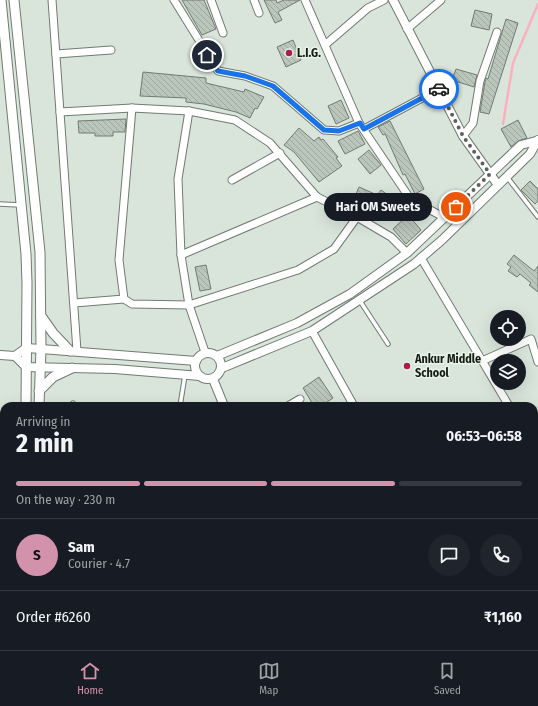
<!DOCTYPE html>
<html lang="en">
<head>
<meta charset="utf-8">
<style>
  :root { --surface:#171b24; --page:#20242c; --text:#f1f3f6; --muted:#9ea1a6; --line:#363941; --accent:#d292ab }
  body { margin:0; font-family:"Fira Sans Condensed",sans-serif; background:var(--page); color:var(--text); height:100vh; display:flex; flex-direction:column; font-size:15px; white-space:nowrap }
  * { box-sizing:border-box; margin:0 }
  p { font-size:13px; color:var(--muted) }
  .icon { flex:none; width:22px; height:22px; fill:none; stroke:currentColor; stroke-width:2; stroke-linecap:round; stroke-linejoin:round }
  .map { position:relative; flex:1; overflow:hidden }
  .side { position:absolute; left:0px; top:402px; width:538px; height:248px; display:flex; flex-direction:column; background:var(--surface); border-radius:12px 12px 0 0; box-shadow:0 4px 16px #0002 }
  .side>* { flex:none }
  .fabs { position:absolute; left:490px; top:310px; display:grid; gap:8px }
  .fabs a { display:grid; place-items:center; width:36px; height:36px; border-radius:50%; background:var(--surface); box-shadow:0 4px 16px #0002; font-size:20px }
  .pin { position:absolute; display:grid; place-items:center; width:34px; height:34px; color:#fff; margin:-17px; border:2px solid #fff; border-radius:50%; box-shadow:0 1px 4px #0007 }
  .courier { position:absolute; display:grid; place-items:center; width:40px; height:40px; margin:-20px; border:3px solid #1a73e8; border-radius:50%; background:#fff; color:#222; box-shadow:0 1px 5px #0007 }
  .bubble { position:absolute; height:28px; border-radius:14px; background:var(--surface); box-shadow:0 4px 16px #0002; font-size:13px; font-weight:700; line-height:28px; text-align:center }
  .overview em { font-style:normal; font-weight:700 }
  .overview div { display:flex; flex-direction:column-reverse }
  .overview { display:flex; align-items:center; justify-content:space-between; height:68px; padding:0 16px }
  h1 { font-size:26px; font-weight:700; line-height:30px }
  .bar { display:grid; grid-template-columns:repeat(4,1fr); gap:6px 4px; align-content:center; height:48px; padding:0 16px }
  .bar i { height:5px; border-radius:3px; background:var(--line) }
  .bar .on { background:var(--accent) }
  .bar p { grid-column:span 4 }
  .line { display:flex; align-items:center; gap:10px; padding:0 16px; border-top:1px solid var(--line) }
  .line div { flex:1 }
  .round { display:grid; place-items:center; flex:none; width:42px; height:42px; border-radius:21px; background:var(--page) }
  .tabs { display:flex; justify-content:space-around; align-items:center; height:56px; border-top:1px solid var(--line); background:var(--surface); font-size:11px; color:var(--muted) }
  .tabs a { display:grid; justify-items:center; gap:2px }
  .tabs .on { color:var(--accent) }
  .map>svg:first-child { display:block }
</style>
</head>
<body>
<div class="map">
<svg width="538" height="650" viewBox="0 0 538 650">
  <defs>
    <pattern id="building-back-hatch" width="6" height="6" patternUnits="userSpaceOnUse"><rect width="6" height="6" fill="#bac5bb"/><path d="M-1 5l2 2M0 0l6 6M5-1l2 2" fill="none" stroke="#9fa9a0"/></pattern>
  </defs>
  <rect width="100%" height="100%" fill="#d9e5da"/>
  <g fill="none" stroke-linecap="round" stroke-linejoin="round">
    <polyline stroke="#fcafbd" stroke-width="2.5" points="503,124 513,63 538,4"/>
  </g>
  <g fill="url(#building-back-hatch)" stroke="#707b71">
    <polygon points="182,0 204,0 216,29 202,35"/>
    <polygon points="264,0 276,0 277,3 284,0 300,0 278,12 282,20 275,23"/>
    <polygon points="475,10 492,14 489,30 471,26"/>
    <polygon points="506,19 518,23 489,114 480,112 485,82 486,78 488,79"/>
    <polygon points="293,40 301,60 286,67 277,47"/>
    <polygon points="456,69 477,75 474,87 452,80"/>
    <polygon points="143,72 206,78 206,83 244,92 245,89 264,97 257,109 255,108 250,118 236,112 204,104 186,102 186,98 140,96"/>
    <polygon points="341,100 349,118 336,124 328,106"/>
    <polygon points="126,119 125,132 113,132 113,136 95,136 95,133 79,133 78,121"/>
    <polygon points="518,120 527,138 518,141 511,147 501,129"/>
    <polygon points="390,121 424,189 415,194 405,174 403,175 386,136 385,134 383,135 378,127"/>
    <polygon points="299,128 314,141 319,137 321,140 323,139 338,157 336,158 342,166 319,182 294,152 284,145"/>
    <polygon points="358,131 365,144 345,154 338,141"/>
    <polygon points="369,150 381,165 370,174 358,159"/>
    <polygon points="530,181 538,189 538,201 535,204 521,190"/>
    <polygon points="359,187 377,195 381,190 392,198 379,216 365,205 362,211 351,206"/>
    <polygon points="408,215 421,230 406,244 393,229"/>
    <polygon points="514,255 534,271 538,266 538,292 529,285 531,283 520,274 517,277 508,271 511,267 507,264"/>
    <polygon points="206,265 211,289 200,291 195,267"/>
    <polygon points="319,377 333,398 321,406 314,406 303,388"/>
  </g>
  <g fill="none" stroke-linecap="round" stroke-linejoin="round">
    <g stroke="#707b71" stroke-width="5.5">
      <g id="service">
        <polyline points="507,177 538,217"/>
        <polyline points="0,204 20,205"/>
        <polyline points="360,301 388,344"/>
        <polyline points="73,406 73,403"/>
        <polyline points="180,406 185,375"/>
        <polyline points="147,650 147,646"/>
      </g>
    </g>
    <g stroke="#707b71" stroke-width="9">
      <g id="minor">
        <polyline points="52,0 77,351"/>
        <polyline points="174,0 218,71 245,76 273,86 324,130 339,131 359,123"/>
        <polyline points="211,0 223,33"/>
        <polyline points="254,0 259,13"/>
        <polyline points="305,0 359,123 409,197 414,201 445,218"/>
        <polyline points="407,29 441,0"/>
        <polyline points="325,45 368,8 384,0"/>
        <polyline points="56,54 111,50"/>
        <polyline points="132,108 119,260 124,299 132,304 189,305 298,270 334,249 357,217"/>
        <polyline points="189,111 178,179 181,255 189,305 205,352"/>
        <polyline points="60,112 132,108 189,111 235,120 270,143 317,197 357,217 391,237 407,253"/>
        <polyline points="364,129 439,89"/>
        <polyline points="463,136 473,123 480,81 497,32"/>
        <polyline points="232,180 280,153"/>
        <polyline points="181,255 317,197"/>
        <polyline points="421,258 509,406"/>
        <polyline points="74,303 124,299"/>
        <polyline points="312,331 354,406"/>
        <polyline points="482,361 531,339 538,362"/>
        <polyline points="288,406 300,399"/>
        <polyline points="534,517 538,519"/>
      </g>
    </g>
    <g stroke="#707b71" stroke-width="10">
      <g id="tertiary">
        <polyline points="393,0 463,136 498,185"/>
        <circle cx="208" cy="366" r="13"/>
        <polyline points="0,355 15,356 26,348 41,349 196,361"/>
        <polyline points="15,356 26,367 115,369 200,376"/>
        <polyline points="217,356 297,323 350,294 407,253 521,145 536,141"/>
        <polyline points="222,368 312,331 414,264 442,240 530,154 538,140"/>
        <polyline points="213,379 224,406"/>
        <polyline points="534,617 538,617"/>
        <polyline points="457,650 458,646"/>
        <polyline points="466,650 468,646"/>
      </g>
    </g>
    <g stroke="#707b71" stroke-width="11">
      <g id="secondary">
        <polyline points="1,0 26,254 27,283 26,406"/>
        <polyline points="14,0 40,252 41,349 39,406"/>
        <polyline points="41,316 53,333 70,351"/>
        <polyline points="39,391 53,377 72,368"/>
        <polyline points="21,650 21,646"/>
        <polyline points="34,650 34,646"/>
      </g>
    </g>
    <use href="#service" stroke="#fff" stroke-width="3.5"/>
    <use href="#minor" stroke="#fff" stroke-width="7"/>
    <use href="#tertiary" stroke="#fff" stroke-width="8"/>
    <use href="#secondary" stroke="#fff" stroke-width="9"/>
  </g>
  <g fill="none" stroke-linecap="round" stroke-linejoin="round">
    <polyline stroke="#5c625d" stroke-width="4" stroke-dasharray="0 7.2" points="439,89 463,136 490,174 456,207"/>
    <polyline stroke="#1a73e8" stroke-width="5" points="207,55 218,71 245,76 273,86 324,130 339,131 360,123 364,129 439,89"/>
  </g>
  <g fill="#ad1c4f" stroke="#e6f3e7" stroke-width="1.5">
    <circle cx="289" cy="53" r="4"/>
    <circle cx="407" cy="366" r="4"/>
  </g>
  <g text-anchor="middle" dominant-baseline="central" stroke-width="3" stroke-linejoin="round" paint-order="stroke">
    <g font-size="12" font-weight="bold" fill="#181c19" stroke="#e6f3e7" text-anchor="start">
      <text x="297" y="53">L.I.G.</text>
      <text x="415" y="359">Ankur Middle<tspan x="415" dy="14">School</tspan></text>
    </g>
  </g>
</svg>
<div class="fabs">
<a><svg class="icon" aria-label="locate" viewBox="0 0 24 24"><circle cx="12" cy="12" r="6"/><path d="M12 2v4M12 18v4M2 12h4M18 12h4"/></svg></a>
<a><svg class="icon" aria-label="layers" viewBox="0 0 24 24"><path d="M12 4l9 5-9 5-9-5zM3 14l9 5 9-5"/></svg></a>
</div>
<div class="pin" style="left:456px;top:207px;background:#ea580c"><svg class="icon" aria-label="bag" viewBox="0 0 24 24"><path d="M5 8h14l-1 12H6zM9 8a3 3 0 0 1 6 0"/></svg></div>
<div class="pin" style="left:207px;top:55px;background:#1f2937"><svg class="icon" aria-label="home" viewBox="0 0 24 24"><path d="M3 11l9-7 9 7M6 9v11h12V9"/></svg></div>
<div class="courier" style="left:439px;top:89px"><svg class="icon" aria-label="car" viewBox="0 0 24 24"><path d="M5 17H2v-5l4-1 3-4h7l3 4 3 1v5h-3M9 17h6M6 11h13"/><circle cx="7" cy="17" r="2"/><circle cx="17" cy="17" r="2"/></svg></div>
<div class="bubble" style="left:324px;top:193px;width:108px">Hari OM Sweets</div>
<section class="side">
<div class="overview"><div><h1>2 min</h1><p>Arriving in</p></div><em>06:53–06:58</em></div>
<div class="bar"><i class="on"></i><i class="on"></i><i class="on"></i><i></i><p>On the way · 230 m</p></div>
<div class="line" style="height:72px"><b class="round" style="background:var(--accent);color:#111">S</b><div><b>Sam</b><p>Courier · 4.7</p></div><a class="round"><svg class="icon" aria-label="chat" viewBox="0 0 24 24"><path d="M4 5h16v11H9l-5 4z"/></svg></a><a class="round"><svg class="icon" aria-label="phone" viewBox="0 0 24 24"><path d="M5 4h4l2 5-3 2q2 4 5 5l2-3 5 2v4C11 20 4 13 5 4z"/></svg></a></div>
<div class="line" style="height:52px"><div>Order #6260</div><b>₹1,160</b></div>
</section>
</div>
<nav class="tabs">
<a class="on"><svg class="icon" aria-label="home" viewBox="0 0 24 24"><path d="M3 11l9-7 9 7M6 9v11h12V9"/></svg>Home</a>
<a><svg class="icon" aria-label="map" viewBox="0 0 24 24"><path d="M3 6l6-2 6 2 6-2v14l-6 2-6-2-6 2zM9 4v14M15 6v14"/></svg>Map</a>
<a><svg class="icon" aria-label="saved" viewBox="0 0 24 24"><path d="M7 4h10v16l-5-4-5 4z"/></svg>Saved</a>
</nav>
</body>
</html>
